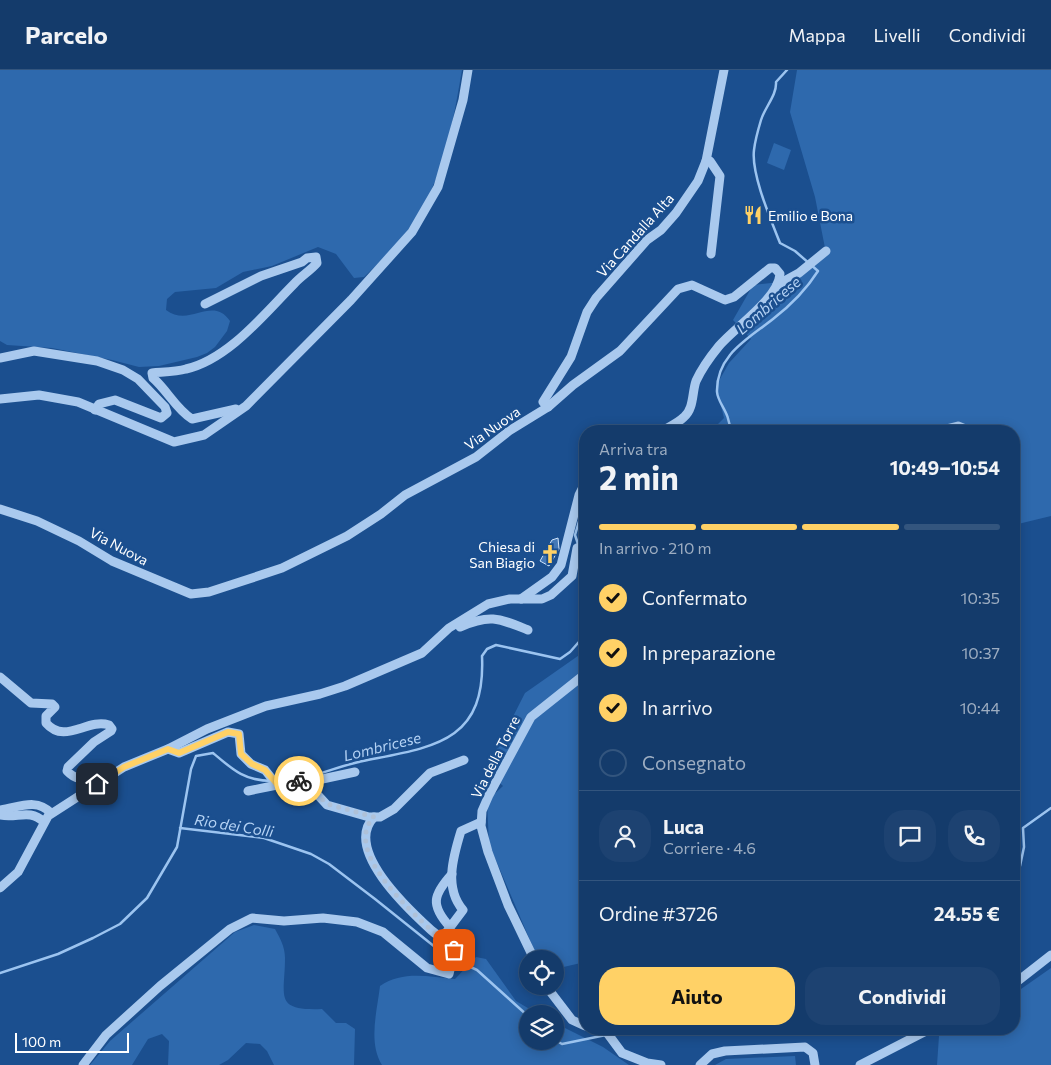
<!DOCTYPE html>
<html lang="it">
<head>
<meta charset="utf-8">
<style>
  :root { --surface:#143b6b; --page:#1d4271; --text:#f1f3f6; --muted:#9dadc1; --line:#33557e; --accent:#ffd166 }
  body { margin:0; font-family:Commissioner,sans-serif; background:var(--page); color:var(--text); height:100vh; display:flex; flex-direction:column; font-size:19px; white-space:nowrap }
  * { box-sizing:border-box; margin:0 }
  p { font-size:16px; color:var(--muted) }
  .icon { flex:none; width:28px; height:28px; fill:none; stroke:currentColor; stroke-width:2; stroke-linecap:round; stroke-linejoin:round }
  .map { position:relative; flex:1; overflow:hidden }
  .side { position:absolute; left:579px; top:355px; width:441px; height:610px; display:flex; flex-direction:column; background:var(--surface); border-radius:20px; box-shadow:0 2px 12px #0003,0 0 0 1px var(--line) }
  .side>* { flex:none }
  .buttons { position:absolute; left:519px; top:880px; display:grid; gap:10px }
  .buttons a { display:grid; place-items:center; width:45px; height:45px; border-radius:50%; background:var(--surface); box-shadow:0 2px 12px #0003,0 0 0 1px var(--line); font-size:25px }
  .scale { position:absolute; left:15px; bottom:12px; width:114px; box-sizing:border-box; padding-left:5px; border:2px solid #fff; border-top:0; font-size:14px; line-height:18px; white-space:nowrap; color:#fff; -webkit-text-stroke:4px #1b4f8f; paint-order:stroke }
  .pin { position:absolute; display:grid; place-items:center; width:42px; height:42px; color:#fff; margin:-21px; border-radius:10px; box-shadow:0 2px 8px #0006 }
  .courier { position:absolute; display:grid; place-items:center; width:50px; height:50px; margin:-25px; border:4px solid #ffd166; border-radius:50%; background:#fff; color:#222; box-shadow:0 1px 6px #0007 }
  .headline em { font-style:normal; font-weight:700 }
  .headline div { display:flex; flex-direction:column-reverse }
  .headline { display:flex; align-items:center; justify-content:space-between; height:85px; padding:0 20px }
  h1 { font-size:32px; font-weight:700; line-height:38px }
  .bar { display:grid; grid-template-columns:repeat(4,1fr); gap:8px 5px; align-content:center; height:60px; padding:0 20px }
  .bar i { height:6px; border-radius:4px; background:var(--line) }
  .bar .active { background:var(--accent) }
  .bar p { grid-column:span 4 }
  .line { display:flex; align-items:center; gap:12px; padding:0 20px; border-top:1px solid var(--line) }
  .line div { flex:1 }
  .round { display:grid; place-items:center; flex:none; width:52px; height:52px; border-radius:20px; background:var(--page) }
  ol { padding:0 20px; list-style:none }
  li { display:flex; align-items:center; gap:15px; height:55px }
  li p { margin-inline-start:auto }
  li .icon { padding:5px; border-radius:50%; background:var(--accent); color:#111; stroke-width:4 }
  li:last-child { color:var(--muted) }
  li i { width:28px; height:28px; border:2px solid var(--line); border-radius:50% }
  .cta { display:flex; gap:10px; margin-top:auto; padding:10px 20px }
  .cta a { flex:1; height:58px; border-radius:20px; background:var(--accent); color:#111; font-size:20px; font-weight:700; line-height:58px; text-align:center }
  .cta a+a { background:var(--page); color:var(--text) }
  header { display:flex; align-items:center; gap:30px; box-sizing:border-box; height:70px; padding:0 25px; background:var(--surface); border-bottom:1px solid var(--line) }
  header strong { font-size:24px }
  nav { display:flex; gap:28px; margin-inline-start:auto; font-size:18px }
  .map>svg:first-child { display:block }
</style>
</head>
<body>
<header>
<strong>Parcelo</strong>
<nav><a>Mappa</a><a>Livelli</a><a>Condividi</a></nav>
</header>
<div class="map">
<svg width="1051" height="995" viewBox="0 0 1051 995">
  <rect width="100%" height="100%" fill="#1b4f8f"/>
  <g fill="#2e69ad">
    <path d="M0 0H462C453 52 443 112 411 156 397 174 381 191 364 207L354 208 336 184 318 177 272 196 243 202 216 218 175 222 167 229 166 240C190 258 212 225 230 251L227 261 215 277 207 283 197 287 159 296 139 297 112 290 52 278 7 275 0 271Z"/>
    <polygon points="797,0 1051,0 1051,446 1014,455 1014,361 711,361 724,348 716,316 729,293 751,269 733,250 753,215 789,211 825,178 815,127 790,42"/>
    <polygon points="774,73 791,80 784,100 767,93"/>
    <polygon points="585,581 585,892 555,899 555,889 538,889 489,774 487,731 503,716 486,700 525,623"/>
    <path d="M254 855 275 859C280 868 285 877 285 888 285 926 273 941 322 939L336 953H346L355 959 354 995H274L267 981 260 974 246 973 228 990 219 995H168L169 971 162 964 148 969 132 995H90L110 971 235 862Z"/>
    <path d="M476 887 486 889 516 931 538 944H528V971H555V953L603 977 629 995H382C368 972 377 942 380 916 403 900 429 907 455 909Z"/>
    <polygon points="1051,898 1051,995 937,995 939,966 953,959 1014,959 1014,924"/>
    <polygon points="795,986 796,995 715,995 726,989"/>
  </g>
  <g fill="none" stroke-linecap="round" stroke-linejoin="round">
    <g stroke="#9cc4f0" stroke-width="2.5">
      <path d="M730 361C730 342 718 334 717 322 716 285 748 269 773 249 791 235 806 220 818 201L795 181 780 173C771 150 751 104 754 80 755 71 758 60 761 50 765 37 777 25 776 12L787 0"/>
      <polyline points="578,474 575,465 585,431"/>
      <polyline points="580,479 585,495"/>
      <path d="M304 708C324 703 343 695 363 691 433 677 486 673 482 586L487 579 496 575 560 589 570 582 585 565"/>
      <polyline points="180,758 264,768 311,784 329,794 375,829 445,885 477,900 528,946"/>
      <polyline points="1014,799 1020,796 1024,777 1023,758 1051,738"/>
      <path d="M0 903 58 884 93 868 120 854 147 828 177 777 191 699 196 686 213 683C233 700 245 711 272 711"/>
      <polyline points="611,962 619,959"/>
      <polyline points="555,970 562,974 606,965"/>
    </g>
  </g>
  <polygon fill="#4478b7" stroke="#cfe3fa" points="558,468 559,479 549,496 540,491 552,470"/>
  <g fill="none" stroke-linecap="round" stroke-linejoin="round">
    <g stroke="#a9c9ee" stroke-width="9">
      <polyline points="706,91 710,91 720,106 711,184"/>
      <polyline points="777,215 799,203 826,181"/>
      <path d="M205 234 261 206 302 192 307 188 316 187 317 193C310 201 301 206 294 214 265 243 229 289 186 299 176 302 163 302 152 303L153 308C167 320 176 339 192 349L236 339"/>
      <polyline points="0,288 34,281 97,291 123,300 138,309 165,337 167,343 161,348 115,330 99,334 95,340"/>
      <polyline points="0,329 39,325 78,332 174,372 204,365 246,336 351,230 412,162 438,117 463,30 468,0"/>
      <polyline points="548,337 543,332 571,287 587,242 596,228 647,170 661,160 676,143 698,111 706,91 724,0"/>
      <polyline points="938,361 958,356 970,361"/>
      <path d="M0 439 37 451 79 471 112 491 191 524 209 522 249 509 282 498 347 466 381 444 405 425 476 387 509 361 548 337 573 315 620 281 678 219 692 215 725 230 734 227 770 198H775L780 204C778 229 735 257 719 276 710 287 702 298 696 311 692 322 694 339 684 347 678 353 669 357 662 361"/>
      <polyline points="521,529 552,507 561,495 579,425 585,413"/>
      <path d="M460 557C490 544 498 548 528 560"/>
      <path d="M0 607 31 633 52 634 55 637 46 646V653C65 675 87 648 109 655L112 659 111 661 94 672 68 697 67 701C79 714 90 707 105 708"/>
      <polyline points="168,679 179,683 228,662 239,664 241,684 251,694 265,700 277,715 313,711 316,723 327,735 369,747 380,747 394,739 430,703 464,690"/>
      <polyline points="313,711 355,702"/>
      <polyline points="248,721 277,715"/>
      <polyline points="294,729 299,719 307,718 316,723"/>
      <path d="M0 740C20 737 36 728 51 743"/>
      <path d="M0 745C17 749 29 738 44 752"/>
      <polyline points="0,818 18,802 48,746 124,697 168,679 207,659 266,636 320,624 345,616 422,583 449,558 488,534 510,529 542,529 551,525 572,506 577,478 585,475"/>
      <path d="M450 857C430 835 433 825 452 804"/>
      <path d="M442 868 463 840C444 818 453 787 461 761L481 752"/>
      <polyline points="534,889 508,835 488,782 481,756 482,741 489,725 531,647 585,604"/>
      <polyline points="1014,914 1051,885"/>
      <polyline points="546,916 572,950 585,956"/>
      <polyline points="598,959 605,960 622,983 647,993 661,995"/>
      <path d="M83 995 106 965 160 916 230 859 252 848 284 851 323 848 357 852 383 862 427 898 449 904 455 880C448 871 439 867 431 860 408 839 343 779 374 747"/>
      <polyline points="700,995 712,984 725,981 805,977 813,983 815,995"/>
      <polyline points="860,995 930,959"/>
    </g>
  </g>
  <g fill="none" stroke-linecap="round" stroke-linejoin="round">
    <path stroke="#afc1d8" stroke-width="5" stroke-dasharray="0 9" d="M299 711H313L316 723 327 734 374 747C342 779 409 839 431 860 439 867 448 871 454 880"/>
    <polyline stroke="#ffd166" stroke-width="6" points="97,714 124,697 168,679 179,683 228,662 239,664 241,684 252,694 265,700 277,714 299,711"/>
  </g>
  <defs>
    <g id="restaurant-bare" transform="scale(1.5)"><path d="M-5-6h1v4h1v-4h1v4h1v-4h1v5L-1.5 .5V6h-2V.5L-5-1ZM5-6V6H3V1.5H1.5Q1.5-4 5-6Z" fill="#ffd166" stroke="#1b4f8f" stroke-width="2.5" paint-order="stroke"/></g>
    <g id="church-bare" transform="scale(1.5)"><path d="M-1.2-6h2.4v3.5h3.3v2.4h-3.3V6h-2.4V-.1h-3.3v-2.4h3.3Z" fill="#ffd166" stroke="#1b4f8f" stroke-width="2.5" paint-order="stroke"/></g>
  </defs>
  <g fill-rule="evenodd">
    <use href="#restaurant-bare" x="753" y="145"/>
    <use href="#church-bare" x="550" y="484"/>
  </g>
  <g text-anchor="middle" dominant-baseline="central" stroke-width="5" stroke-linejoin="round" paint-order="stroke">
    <g font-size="14" fill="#fff" stroke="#1b4f8f" text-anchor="start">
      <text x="768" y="145">Emilio e Bona</text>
      <text x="535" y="476" text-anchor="end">Chiesa di<tspan x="535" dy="16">San Biagio</tspan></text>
    </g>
    <g font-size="14" fill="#fff" stroke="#1b4f8f">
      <text transform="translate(635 165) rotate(-48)">Via Candalla Alta</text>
      <text transform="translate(492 358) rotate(-35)">Via Nuova</text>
      <text transform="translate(119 476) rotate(28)">Via Nuova</text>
      <text transform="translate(495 687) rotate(-63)">Via della Torre</text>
    </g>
    <g font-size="15" font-style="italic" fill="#b5d3f5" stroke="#1b4f8f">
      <text transform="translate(768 235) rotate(-41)">Lombricese</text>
      <text transform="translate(382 676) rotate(-14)">Lombricese</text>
      <text transform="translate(234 755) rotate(9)">Rio dei Colli</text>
    </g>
  </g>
</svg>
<div class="buttons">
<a><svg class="icon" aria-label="locate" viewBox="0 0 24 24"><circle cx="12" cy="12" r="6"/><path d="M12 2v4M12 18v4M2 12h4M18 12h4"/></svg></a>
<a><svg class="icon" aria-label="layers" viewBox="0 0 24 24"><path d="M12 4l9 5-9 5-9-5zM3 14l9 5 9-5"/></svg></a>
</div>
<div class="scale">100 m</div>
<div class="pin" style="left:454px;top:880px;background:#ea580c"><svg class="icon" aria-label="bag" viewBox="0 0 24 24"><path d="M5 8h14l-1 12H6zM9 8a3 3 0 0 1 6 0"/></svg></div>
<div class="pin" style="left:97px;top:714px;background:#1f2937"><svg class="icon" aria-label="home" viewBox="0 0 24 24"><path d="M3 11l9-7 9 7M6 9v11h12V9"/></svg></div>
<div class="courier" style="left:299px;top:711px"><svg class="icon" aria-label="bike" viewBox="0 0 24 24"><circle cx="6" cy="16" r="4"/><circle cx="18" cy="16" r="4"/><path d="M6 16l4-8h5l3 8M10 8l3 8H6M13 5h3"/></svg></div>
<section class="side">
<div class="headline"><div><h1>2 min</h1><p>Arriva tra</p></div><em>10:49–10:54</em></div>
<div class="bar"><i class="active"></i><i class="active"></i><i class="active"></i><i></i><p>In arrivo · 210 m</p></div>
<ol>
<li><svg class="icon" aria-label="check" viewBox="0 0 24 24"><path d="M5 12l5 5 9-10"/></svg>Confermato<p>10:35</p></li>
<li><svg class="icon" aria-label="check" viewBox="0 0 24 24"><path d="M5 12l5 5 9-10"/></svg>In preparazione<p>10:37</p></li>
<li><svg class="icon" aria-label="check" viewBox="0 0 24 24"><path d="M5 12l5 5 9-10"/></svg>In arrivo<p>10:44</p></li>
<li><i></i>Consegnato</li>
</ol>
<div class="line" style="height:90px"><a class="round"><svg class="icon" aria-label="person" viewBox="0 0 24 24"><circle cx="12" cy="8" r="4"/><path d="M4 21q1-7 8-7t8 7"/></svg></a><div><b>Luca</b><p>Corriere · 4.6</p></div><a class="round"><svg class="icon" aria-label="chat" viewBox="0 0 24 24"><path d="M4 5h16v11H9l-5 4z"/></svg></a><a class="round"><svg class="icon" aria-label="phone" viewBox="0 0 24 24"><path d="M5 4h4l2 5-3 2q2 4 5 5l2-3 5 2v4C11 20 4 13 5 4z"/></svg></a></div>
<div class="line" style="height:65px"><div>Ordine #3726</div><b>24.55 €</b></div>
<div class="cta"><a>Aiuto</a><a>Condividi</a></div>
</section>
</div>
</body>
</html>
